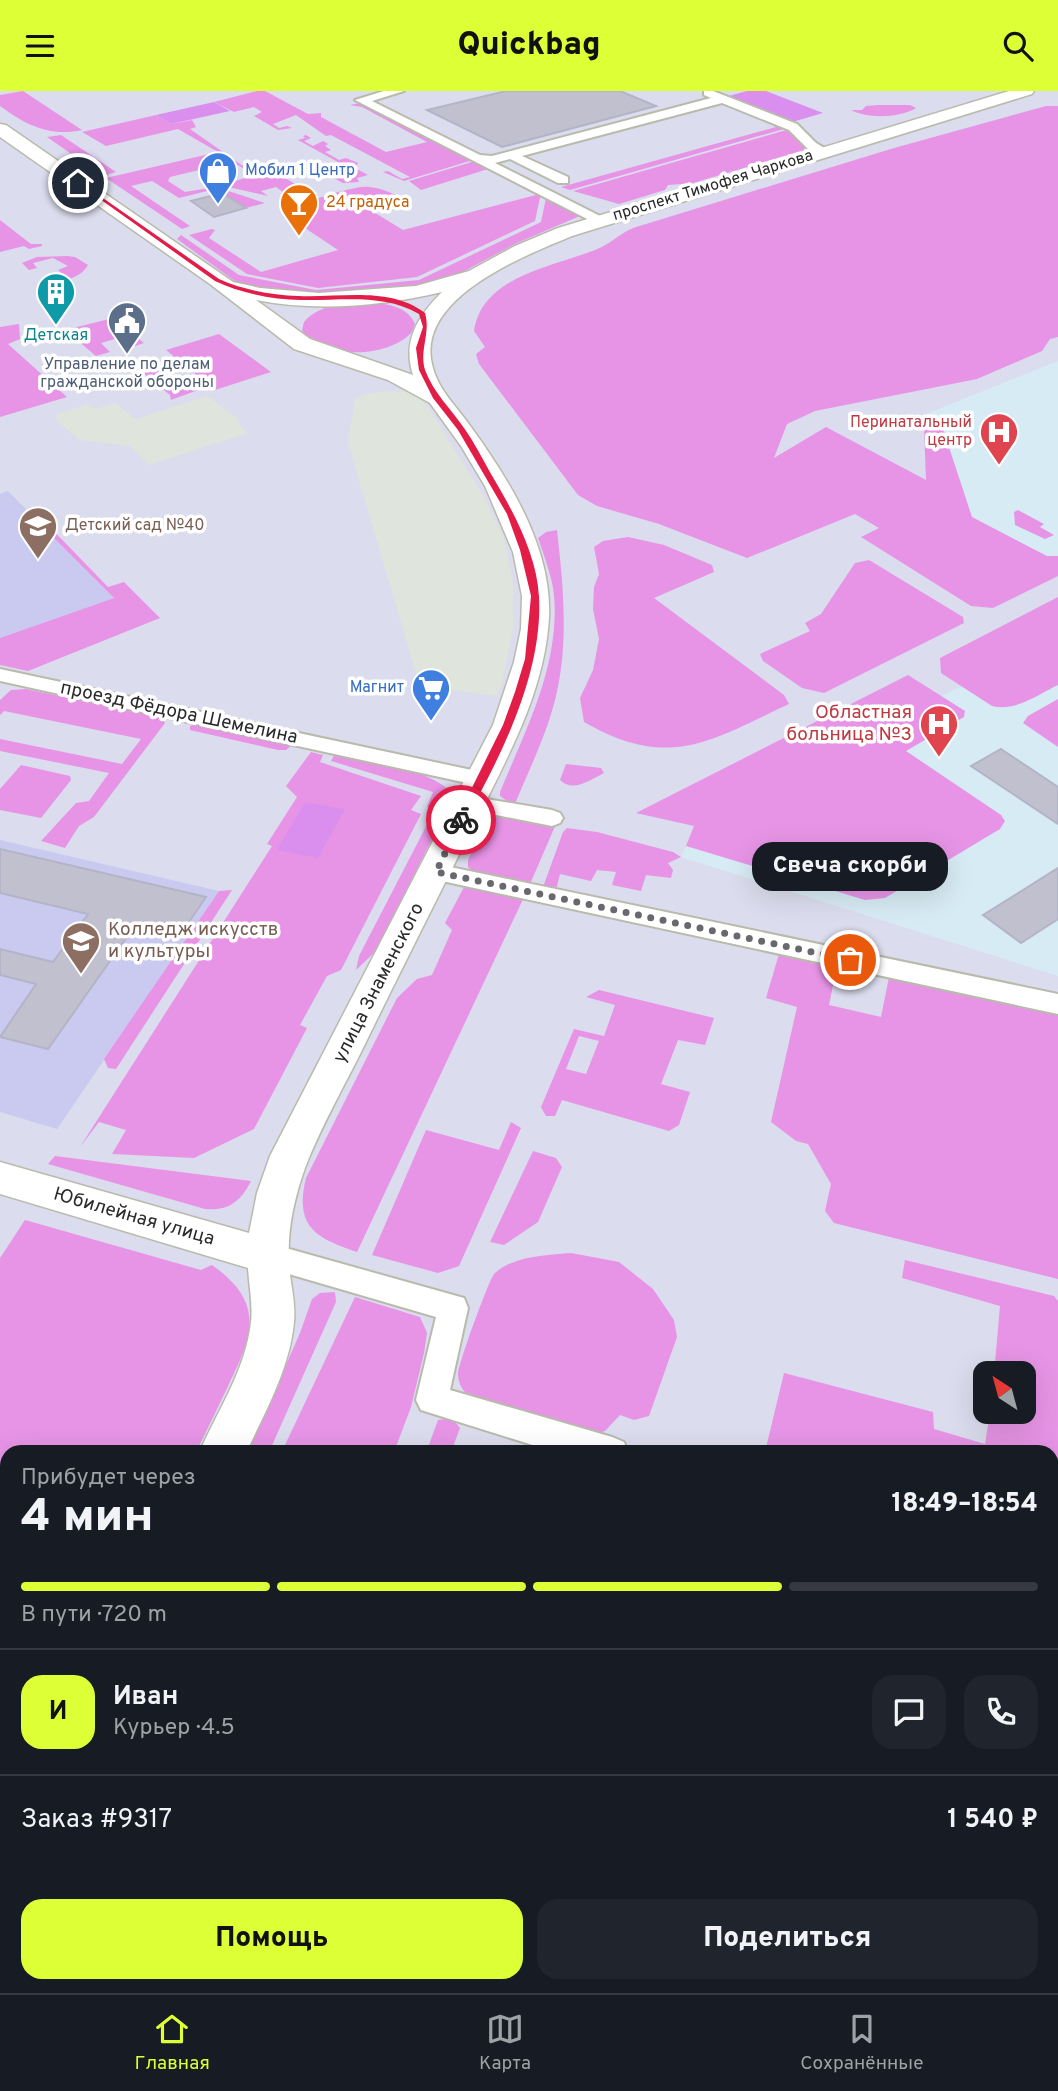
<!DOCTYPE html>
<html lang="ru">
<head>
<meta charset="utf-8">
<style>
  :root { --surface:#171b24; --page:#20242c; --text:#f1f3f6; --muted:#9ea1a6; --line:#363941; --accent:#ddff36 }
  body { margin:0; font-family:Overpass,sans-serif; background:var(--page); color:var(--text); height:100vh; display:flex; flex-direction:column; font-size:26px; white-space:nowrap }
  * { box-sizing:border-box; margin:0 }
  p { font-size:23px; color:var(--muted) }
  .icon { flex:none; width:38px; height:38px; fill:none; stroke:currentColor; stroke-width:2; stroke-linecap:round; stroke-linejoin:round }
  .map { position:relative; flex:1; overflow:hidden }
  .side { position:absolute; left:0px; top:1354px; width:1059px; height:548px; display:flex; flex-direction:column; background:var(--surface); border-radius:21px 21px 0 0; box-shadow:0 7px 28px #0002 }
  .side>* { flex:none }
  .needle { width:46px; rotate:324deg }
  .tools { position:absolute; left:973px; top:1270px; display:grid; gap:14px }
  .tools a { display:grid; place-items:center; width:63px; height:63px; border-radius:14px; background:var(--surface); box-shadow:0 7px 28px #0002; font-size:35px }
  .pin { position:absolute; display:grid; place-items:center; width:60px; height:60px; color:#fff; margin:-30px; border:4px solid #fff; border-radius:50%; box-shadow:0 2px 7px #0007 }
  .courier { position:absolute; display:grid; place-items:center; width:70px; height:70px; margin:-35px; border:5px solid #e11d48; border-radius:50%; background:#fff; color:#222; box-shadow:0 2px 9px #0007 }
  .bubble { position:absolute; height:49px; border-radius:21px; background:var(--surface); box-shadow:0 7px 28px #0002; font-size:23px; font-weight:800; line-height:49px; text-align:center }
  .overview em { font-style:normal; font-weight:800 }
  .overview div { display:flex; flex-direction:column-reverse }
  .overview { display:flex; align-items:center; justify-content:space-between; height:119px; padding:0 21px }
  h1 { font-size:46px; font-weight:800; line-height:52px }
  .bar { display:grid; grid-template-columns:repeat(4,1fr); gap:10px 7px; align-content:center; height:84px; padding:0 21px }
  .bar i { height:9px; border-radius:5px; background:var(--line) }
  .bar .on { background:var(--accent) }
  .bar p { grid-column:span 4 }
  .line { display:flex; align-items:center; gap:18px; padding:0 21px; border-top:2px solid var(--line) }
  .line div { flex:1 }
  .round { display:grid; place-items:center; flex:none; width:74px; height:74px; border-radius:21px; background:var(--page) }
  .button { display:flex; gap:14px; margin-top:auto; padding:14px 21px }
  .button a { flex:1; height:80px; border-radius:21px; background:var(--accent); color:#111; font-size:28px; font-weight:800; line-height:80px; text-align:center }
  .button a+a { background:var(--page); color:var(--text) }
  header { display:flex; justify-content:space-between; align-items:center; height:91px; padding:0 21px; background:var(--accent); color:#111; font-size:32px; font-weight:800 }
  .tab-bar { display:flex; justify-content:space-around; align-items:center; height:98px; border-top:2px solid var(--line); background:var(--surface); font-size:19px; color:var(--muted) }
  .tab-bar a { display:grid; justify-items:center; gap:4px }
  .tab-bar .on { color:var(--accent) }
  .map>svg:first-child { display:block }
</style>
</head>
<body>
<header><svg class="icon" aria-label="menu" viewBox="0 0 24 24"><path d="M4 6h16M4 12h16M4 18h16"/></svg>Quickbag<svg class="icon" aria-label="search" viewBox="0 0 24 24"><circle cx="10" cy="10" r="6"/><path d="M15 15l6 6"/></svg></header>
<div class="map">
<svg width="1058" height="1902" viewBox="0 0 1058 1902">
  <rect width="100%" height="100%" fill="#dbdced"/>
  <g fill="#dfe5dc">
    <polygon points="392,300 416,302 430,319 484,406 505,450 513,493 513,538 502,592 497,605 430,596 418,589 348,352 355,307 369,302"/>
    <polygon points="208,305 239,329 240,335 248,342 149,374 130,355 79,349 55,328 58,323 89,313 95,318 116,312 135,328"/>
  </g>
  <g fill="#cac9f0">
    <polygon points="8,400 114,507 0,547 0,403"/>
    <polygon points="0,749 219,800 57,1038 0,1021"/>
  </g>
  <g fill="#d7ebf4">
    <polygon points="1058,270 1058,480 956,427 926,323"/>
    <polygon points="1058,550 1058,885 681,766 698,730 943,604"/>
  </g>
  <g fill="#e794e6" fill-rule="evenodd">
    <path d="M23 0 82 39C49 46 26 34 0 15V4Z"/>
    <polygon points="257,0 265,0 308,23 321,22 321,26 386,61 427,51 362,16 350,14 360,12 473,69 404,90 383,81 388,80 402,88 410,86 331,44 326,45 296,24 273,33 279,37 287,35 292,37 278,39 254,25 262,21 254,16 234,21 214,11"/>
    <path d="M878 14H910L916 17C900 27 868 28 851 19H862L866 15Z"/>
    <path d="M1046 15H1058V246L1050 248 1042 260 977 288 815 320 787 333 774 367 826 336 926 389 924 336 941 332 972 426 1047 465H1058V485L993 517 971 515 861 446 879 437 855 423 747 467 659 433 597 415 578 404 479 273 476 263 485 256 474 240C482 185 552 176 595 159 609 154 619 143 633 137L894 57Z"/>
    <polygon points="156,24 171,33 192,29 196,36 190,38 256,84 273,80 309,101 290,106 276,96 261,100 268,105 228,96 223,94 254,84 236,73 228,72 170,86 168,90 185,101 216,96 265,112 246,117 211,99 179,107 152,90 131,95 190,135 182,138 106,87 218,61 178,38 106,55 82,41"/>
    <polygon points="771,33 787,37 570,99 561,96 776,36"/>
    <polygon points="790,38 804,56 804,59 693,92 668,94 665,99 619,113 573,100"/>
    <polygon points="61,44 116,81 103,85 47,46"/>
    <polygon points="306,44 311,47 304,50 313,55 323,50 328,53 325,55 331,59 325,61 339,69 346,67 358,72 355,77 368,84 357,87 359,91 343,92 319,79 338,71 298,49 305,47 303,45"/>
    <path d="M475 70 543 104 540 107 535 130 417 186 318 197 247 183 189 144 212 138 215 139 209 147 261 181 338 159 296 131 283 119C303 113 352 94 369 96 380 97 390 101 400 106L367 117 403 139 536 104 488 78 421 99 409 90Z"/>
    <polygon points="546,107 580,125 517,152 457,184 399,199 373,201 293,203 243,196 177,148 181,144 239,184 316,199 419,189 541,131"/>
    <polygon points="0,129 31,153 42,153 42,155 29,158 24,155 0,161"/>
    <path d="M67 165 75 166 88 174C80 188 62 190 48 194L45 193 67 187 58 179 68 175 53 167 33 172 37 177 29 179 22 172 37 166Z"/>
    <path d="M373 211C390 214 408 216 415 233L412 241C396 259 361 265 338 259 327 257 316 251 306 247L302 239 304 231C321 211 349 213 373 211Z"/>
    <polygon points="113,227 144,252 129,257 118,247 101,252 110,261 96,265 65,239"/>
    <polygon points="19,233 20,248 8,253 67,306 0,326 0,236"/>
    <polygon points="219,243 271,281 215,299 166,259"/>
    <polygon points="142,267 174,289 188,288 198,299 171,309 170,304 130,271"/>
    <polygon points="1018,419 1044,433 1040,436 1054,444 1045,448 1015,434 1014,421"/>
    <polygon points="43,429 108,496 124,491 160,527 28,580 0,574 0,547 114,507 38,431"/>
    <path d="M557 439C563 492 569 551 556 605 547 643 529 679 514 715L500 705V701C526 638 560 574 554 504 552 485 544 465 538 447L546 441Z"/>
    <path d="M628 446 664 454 712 474 714 481 654 507 784 604 789 613C710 650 669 680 584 631L580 607 593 579 599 548 593 518 594 496 599 483 594 456 603 450Z"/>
    <polygon points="869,469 963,526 964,532 824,602 802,597 763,570 760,563 810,540 805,532 821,523 855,472"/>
    <path d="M1058 506V594C1037 604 1015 621 992 615L941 582 940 567Z"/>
    <polygon points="908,584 965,620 964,626 906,660 1001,724 1005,730 1000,738 885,807 865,809 686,755 694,735 636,722"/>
    <polygon points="26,598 152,624 161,626 165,632 94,726 79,735 65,757 41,750 76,712 89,710 109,682 0,660 0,648 122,673 141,648 4,620 0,624 0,609 11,599"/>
    <polygon points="1058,608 1058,656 1023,632 1028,625"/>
    <polygon points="197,632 289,653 291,655 286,659 278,659 190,639 190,635"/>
    <polygon points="311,661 323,664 320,671 421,705 411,719 421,723 341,879 327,885 300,934 307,937 254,1038 194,1067 112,1063 126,1039 99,1031 80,1056 272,755 267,753 297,706 286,695"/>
    <path d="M336 661C367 669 429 678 451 701L445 720 427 716 433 701 331 670Z"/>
    <path d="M566 673 601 677 604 682C590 689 573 702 560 689Z"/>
    <polygon points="21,674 70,685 71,689 41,727 0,719 0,698"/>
    <polygon points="432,724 443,726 376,860 356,879 359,865"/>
    <polygon points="501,724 556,733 530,793 473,781 468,776 468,769 484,732"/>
    <polygon points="567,737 597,741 673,761 681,766 668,772 673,779 671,787 646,784 641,800 612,794 616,781 597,779 591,790 560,783 556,799 543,796 563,741"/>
    <path d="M473 794 525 804 357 1161C316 1147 294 1136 306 1087L397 907 417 888 432 884 452 839 445 832 464 796Z"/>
    <polygon points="232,799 116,978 108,977 104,968 219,800"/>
    <polygon points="779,863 837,875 829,914 881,926 889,886 1058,922 1058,1188 834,1132 825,1120 831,1093 808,1053 796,1050 771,1031 797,916 766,907"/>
    <path d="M599 899 714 927 705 954 678 949 661 993 690 1001 679 1034 669 1040 562 1009 555 1025H546L541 1016 574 938 604 945 615 914 586 906ZM579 945 599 950 586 983 566 978Z"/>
    <polygon points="511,1031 521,1037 459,1175 438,1182 372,1164 426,1039 499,1059"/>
    <polygon points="533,1060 556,1067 562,1076 538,1131 504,1154 490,1151"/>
    <path d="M55 1065 251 1090C241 1110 229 1120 205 1118L48 1073Z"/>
    <path d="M25 1129 201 1179 212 1174C264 1211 254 1242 229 1293 218 1316 207 1339 196 1361L7 1362V1752L0 1767V1167Z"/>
    <path d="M571 1162 619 1171 653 1198 674 1229 677 1246 649 1325 634 1329 620 1324 605 1340 592 1344 471 1307C463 1300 459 1295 458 1284 457 1276 489 1189 494 1183 512 1165 548 1164 571 1162Z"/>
    <polygon points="905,1169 1054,1205 1058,1210 1058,1590 1052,1588 1052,1362 765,1361 784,1282 933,1321 934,1338 985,1353 990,1321 1024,1321 1024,1283 994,1283 1000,1215 902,1187"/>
    <polygon points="335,1201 336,1211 269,1361 247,1362 300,1242 312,1208 320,1202"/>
    <polygon points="355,1206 420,1226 427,1242 424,1262 411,1316 394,1361 311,1361 285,1354"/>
    <polygon points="452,1327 460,1337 451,1361 426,1362 438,1329"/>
  </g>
  <g fill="#da8fef">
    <polygon points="747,0 766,0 823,22 789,32 725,6"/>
    <polygon points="214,11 230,20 171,33 156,24"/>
    <polygon points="305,711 345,718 318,767 277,759"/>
  </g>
  <g fill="#c0c0ce" stroke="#b4b4c8" stroke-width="2">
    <polygon points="506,0 620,0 656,15 502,56 427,19"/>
    <polygon points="222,102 246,117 214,126 191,110"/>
    <polygon points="1001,658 1058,696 1058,733 971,675"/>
    <polygon points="0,758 206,806 178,847 134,836 48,958 0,946 36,893 0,884 0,858 53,871 88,823 0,802"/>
    <polygon points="1058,777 1058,828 1021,852 983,824"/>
  </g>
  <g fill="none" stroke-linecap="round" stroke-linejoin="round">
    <g stroke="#b8bbab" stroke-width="4">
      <g id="street">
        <polygon points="384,0 404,0 372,10 480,64 492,65 711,7 704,4 704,0 713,0 797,33 816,52 831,61 821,64 808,58 789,39 722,12 522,65 568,86 568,92 558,92 510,68 495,72 602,126 604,129 597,133 355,9"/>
        <polygon points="0,578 481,681 489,683 492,688 489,693 481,695 0,590"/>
        <polygon points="469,705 552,719 560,722 563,727 560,732 552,735 461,717 458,712 461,707"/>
        <polygon points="436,773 1058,903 1058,923 428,787 424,781 428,775"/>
        <polygon points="268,1152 464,1207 468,1217 450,1299 612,1346 624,1351 628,1362 558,1362 421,1319 416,1309 436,1226 258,1174 253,1165 258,1156"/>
        <polygon points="1052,1591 1058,1592 1058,1628 1052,1627"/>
        <polygon points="30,1895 86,1895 89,1902 32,1902"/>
      </g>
    </g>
    <g stroke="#b8bbab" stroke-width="3">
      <g id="secondary">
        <path d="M1009 0H1034L1032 3 572 145C524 165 412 208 433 277 439 300 458 317 471 336 510 390 552 457 549 526 545 601 507 667 475 732 438 806 401 879 365 953 345 994 321 1035 305 1077 294 1108 287 1139 289 1172 290 1192 296 1211 294 1231 290 1277 265 1321 246 1362H199C218 1319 246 1278 251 1231 253 1213 249 1195 248 1177L0 1103V1071L249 1142 257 1102 270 1065 493 634 514 571 521 538 522 505 513 461 485 395 461 355 430 312 388 289 294 258 210 193 0 46V33L6 34 233 191 260 197 319 202 416 195 469 180 515 155 558 137ZM442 201C418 225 402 250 413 284L310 248 256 209C317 221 382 215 442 201Z"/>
        <polygon points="7,1812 7,1881 0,1884 0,1815"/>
      </g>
    </g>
    <use href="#street" fill="#fff" fill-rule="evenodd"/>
    <use href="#secondary" fill="#fff" fill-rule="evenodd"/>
  </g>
  <path fill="#e11d48" d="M76 91H80L219 188C243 199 272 204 298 205 340 207 390 195 425 222 431 242 419 259 425 279 433 301 451 318 464 337 474 351 482 367 491 383 512 418 537 463 539 506 543 582 501 666 464 731L456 729 503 634 515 601 525 568 531 505 520 459 507 423 458 339 433 307 419 279 416 257 423 236 419 223C383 202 341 210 301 209 272 209 241 202 215 190Z"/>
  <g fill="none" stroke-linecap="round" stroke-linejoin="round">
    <polyline stroke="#68686e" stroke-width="7" stroke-dasharray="0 12.6" points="461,729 436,781 850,869"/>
  </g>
  <defs>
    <g id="shop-pin" transform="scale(2.0125)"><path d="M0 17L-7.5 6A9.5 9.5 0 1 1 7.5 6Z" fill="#3f7fe0" stroke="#fff"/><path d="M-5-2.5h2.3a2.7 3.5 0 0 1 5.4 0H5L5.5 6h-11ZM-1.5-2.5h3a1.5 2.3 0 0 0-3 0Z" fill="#fff"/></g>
    <g id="bar-pin" transform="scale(2.0125)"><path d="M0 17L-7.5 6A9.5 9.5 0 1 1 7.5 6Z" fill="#e8710a" stroke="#fff"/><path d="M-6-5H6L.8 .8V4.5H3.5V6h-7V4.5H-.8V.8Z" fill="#fff"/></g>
    <g id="building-pin" transform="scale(2.0125)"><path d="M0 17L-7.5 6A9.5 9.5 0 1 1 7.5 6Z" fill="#0f9aa8" stroke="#fff"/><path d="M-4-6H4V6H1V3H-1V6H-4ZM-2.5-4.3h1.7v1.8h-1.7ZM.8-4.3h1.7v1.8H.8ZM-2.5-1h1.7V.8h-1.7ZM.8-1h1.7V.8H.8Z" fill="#fff"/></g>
    <g id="civic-pin" transform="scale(2.0125)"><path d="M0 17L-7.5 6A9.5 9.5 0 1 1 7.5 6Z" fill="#5c6f8a" stroke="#fff"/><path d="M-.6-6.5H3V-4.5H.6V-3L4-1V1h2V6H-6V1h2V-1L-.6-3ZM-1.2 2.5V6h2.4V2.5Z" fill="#fff"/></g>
    <g id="hospital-pin" transform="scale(2.0125)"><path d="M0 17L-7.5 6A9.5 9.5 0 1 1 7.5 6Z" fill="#e0444e" stroke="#fff"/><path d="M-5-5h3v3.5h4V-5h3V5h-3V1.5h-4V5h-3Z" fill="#fff"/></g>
    <g id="school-pin" transform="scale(2.0125)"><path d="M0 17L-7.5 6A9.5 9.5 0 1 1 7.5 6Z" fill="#8d6e63" stroke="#fff"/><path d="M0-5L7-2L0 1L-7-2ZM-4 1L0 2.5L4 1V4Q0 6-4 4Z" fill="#fff"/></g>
    <g id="supermarket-pin" transform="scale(2.0125)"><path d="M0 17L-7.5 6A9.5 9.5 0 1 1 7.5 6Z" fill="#3f7fe0" stroke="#fff"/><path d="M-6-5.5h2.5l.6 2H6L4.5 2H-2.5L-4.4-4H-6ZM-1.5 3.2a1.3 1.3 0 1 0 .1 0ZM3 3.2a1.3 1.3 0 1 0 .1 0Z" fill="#fff"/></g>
    <g id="university-pin" transform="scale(2.0125)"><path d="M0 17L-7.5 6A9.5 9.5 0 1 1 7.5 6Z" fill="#8d6e63" stroke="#fff"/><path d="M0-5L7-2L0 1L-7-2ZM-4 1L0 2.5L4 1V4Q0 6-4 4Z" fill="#fff"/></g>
  </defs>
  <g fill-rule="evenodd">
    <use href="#shop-pin" x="218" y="80"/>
    <use href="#bar-pin" x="299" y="112"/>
    <use href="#building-pin" x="56" y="201"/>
    <use href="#civic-pin" x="127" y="230"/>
    <use href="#hospital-pin" x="999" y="341"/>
    <use href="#school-pin" x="38" y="435"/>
    <use href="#supermarket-pin" x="431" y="597"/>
    <use href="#hospital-pin" x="939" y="633"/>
    <use href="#university-pin" x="81" y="850"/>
  </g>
  <g text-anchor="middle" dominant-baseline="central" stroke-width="7" stroke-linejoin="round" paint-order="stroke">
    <g font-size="16" fill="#366cbe" stroke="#fff" text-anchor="start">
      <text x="245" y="80">Мобил 1 Центр</text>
      <text x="404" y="597" text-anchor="end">Магнит</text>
    </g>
    <g font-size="16" fill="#2a2a2a" stroke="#fff">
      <text transform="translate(713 95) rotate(-17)">проспект Тимофея Чаркова</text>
    </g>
    <g font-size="16" fill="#c56008" stroke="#fff" text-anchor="start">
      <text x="326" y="112">24 градуса</text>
    </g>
    <g font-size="16" fill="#0d838f" stroke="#fff">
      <text x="56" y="245">Детская</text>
    </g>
    <g font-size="16" fill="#4e5e75" stroke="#fff">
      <text x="127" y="274">Управление по делам<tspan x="127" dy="18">гражданской обороны</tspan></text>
    </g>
    <g font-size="16" fill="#be3a42" stroke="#fff" text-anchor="end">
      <text x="972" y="332">Перинатальный<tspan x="972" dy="18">центр</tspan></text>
    </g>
    <g font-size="16" fill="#785e54" stroke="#fff" text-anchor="start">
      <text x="65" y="435">Детский сад №40</text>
    </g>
    <g font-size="19" fill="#2a2a2a" stroke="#fff">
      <text transform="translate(179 622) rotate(12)">проезд Фёдора Шемелина</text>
      <text transform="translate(379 892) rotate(-63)">улица Знаменского</text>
      <text transform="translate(134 1126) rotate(16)">Юбилейная улица</text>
    </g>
    <g font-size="19" fill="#be3a42" stroke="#fff" text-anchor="end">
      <text x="912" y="622">Областная<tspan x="912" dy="22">больница №3</tspan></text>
    </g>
    <g font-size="19" fill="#785e54" stroke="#fff" text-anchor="start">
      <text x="108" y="839">Колледж искусств<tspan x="108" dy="22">и культуры</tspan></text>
    </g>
  </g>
</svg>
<div class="tools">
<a><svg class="needle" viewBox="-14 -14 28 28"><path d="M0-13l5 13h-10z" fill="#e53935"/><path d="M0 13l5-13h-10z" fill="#9ea1a6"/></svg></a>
</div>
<div class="pin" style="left:850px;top:869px;background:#ea580c"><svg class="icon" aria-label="bag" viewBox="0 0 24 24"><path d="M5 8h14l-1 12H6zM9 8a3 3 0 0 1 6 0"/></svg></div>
<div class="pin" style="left:78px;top:92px;background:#1f2937"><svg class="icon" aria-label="home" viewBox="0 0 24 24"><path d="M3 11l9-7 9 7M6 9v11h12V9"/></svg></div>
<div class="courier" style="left:461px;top:729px"><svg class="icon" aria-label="bike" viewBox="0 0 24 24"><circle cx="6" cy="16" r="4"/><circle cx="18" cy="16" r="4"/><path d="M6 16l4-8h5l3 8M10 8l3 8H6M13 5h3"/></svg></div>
<div class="bubble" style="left:752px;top:751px;width:196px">Свеча скорби</div>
<section class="side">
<div class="overview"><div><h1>4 мин</h1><p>Прибудет через</p></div><em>18:49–18:54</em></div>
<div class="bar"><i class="on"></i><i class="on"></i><i class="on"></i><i></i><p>В пути · 720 m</p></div>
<div class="line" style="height:126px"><b class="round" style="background:var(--accent);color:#111">И</b><div><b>Иван</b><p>Курьер · 4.5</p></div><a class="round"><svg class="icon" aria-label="chat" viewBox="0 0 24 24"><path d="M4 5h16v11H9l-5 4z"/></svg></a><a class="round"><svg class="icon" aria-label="phone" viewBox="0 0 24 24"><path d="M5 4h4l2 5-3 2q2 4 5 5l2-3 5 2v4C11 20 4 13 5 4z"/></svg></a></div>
<div class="line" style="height:91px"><div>Заказ #9317</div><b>1 540 ₽</b></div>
<div class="button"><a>Помощь</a><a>Поделиться</a></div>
</section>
</div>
<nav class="tab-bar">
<a class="on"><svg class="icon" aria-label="home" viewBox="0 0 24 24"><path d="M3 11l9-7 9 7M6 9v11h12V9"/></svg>Главная</a>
<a><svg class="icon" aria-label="map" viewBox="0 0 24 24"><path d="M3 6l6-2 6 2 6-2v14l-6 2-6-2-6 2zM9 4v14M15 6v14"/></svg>Карта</a>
<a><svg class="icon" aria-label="saved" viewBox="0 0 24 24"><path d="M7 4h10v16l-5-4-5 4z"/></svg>Сохранённые</a>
</nav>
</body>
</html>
